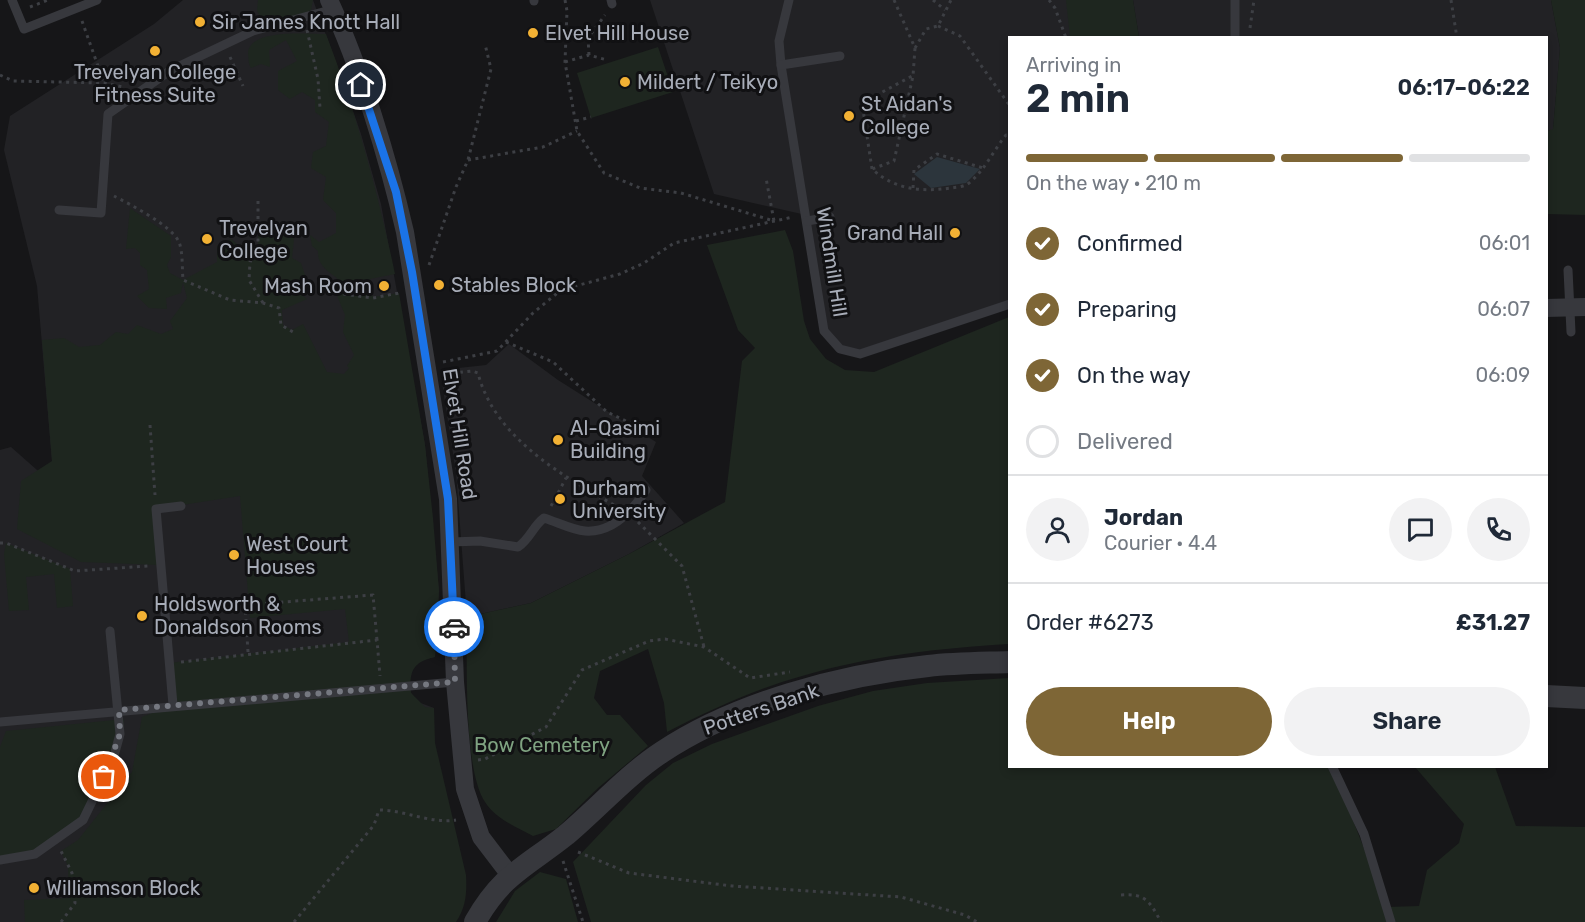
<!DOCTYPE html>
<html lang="en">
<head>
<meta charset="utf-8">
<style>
  :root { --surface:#fff; --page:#f2f2f3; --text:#1f2937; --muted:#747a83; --line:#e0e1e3; --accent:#7e6636 }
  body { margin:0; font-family:Rubik,sans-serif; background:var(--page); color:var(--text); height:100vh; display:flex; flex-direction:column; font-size:22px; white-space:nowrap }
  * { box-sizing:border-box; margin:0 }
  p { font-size:20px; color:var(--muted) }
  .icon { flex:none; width:33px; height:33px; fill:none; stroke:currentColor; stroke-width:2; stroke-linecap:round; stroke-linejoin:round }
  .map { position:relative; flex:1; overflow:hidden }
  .details { position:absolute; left:1008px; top:36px; width:540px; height:732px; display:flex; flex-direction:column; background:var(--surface); border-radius:0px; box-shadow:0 3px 9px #0003 }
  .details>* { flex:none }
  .pin { position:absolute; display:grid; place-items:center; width:51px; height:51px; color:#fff; margin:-26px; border:3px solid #fff; border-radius:50%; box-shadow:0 2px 6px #0007 }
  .courier { position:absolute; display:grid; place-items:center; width:60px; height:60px; margin:-30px; border:4px solid #1a73e8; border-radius:50%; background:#fff; color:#222; box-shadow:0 2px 8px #0007 }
  .headline em { font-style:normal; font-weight:600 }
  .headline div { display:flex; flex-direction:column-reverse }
  .headline { display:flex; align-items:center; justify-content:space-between; height:102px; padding:0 18px }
  h1 { font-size:39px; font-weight:600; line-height:45px }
  .bar { display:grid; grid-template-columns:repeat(4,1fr); gap:9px 6px; align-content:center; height:72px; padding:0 18px }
  .bar i { height:8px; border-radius:4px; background:var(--line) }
  .bar .active { background:var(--accent) }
  .bar p { grid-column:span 4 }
  .line { display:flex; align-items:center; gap:15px; padding:0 18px; border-top:2px solid var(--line) }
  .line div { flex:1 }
  .round { display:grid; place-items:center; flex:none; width:63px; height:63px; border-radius:32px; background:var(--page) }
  ol { padding:0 18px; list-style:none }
  li { display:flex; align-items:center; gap:18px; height:66px }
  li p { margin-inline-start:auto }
  li .icon { padding:6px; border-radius:50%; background:var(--accent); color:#fff; stroke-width:4 }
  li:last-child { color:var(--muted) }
  li i { width:33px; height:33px; border:3px solid var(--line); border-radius:50% }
  .button { display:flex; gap:12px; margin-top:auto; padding:12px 18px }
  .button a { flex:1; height:69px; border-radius:36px; background:var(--accent); color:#fff; font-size:24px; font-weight:600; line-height:69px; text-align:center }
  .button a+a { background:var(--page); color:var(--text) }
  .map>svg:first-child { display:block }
</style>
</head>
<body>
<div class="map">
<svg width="1585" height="922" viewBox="0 0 1585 922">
  <rect width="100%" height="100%" fill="#161618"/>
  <g fill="#222225">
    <polygon points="183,0 313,0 336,62 361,134 381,204 425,445 439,591 435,657 422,660 412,668 409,676 411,693 418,702 434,708 108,922 0,922 0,450 11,447 54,485 37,286 4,150 10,116 154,24"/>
    <polygon points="650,0 1073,0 1091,37 1010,38 1009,304 876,351 840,349 824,331 806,215 714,194"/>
    <polygon points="1133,0 1551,0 1560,48 1553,130 1547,131 1546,38 1139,37"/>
    <polygon points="509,344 558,380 656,442 642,476 684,523 629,554 531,603 467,617 456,473 440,370 486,365"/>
  </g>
  <g fill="#1e261f">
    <polygon points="258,0 313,0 311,10 301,17 262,20 257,11"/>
    <polygon points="1066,0 1133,0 1139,37 1070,37"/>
    <polygon points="1551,0 1585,0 1585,215 1547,214 1547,131 1553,129 1560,48"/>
    <path d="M326 34C356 112 378 192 395 274L370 279 373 297 399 293 425 445 433 518 439 591 435 657C413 662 409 671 411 693L425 707 434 708 435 743 466 875C467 893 466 907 456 922H25L24 900 69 898 68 866 61 851 78 840 132 772 142 717 173 705 169 663 349 642 345 609 250 618 240 496 156 509 159 565 81 562 17 529 21 481 52 461 42 340 64 338 79 347 100 345 116 332 128 334 137 325 161 334 173 329 170 321 187 298 183 282 181 293 166 298 167 309 149 308 137 296 149 289 147 270 140 265V253L135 248 126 249 130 208 171 236V257L167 265 170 273 183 280 217 262V246L231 239 245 251 258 246V234L281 223 295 229 292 258 301 263 306 278 300 293 307 299 282 310 283 325 292 330 303 324 327 372 344 374 349 368 347 366 354 355 343 332 345 315 336 293 337 278C327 271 317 264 318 251L312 246 310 235 319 242 336 233V213L323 200 326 177 311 168 313 152 326 146 329 122 315 112V100L302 92 290 99 278 90V71L297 61 286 40 269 50 270 67 261 64 251 68C248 63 249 60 248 54 248 28 307 34 326 34Z"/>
    <polygon points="658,47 673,92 591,118 577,73"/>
    <path d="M785 230 793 251 804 321 810 339 826 359 845 370 874 372 1009 317V644C940 648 869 656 802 676 755 689 710 710 667 732L664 703 648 649 600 671 594 698 607 715H620L648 746 598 788 556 829 533 836C516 827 496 819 485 802 463 769 467 659 467 617L531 603 629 554 725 502 742 361 755 348 738 330 707 245Z"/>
    <polygon points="6,543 70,569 73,606 57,608 54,574 26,577 29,610 9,611 4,554"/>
    <polygon points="1009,678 1010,766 1332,767 1387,907 1419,906 1427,870 1459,843 1464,824 1415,767 1495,767 1516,826 1585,827 1585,922 591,922 573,862 646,785 673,763 712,744 818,706 873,691 927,683"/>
    <path d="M124 719C123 778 88 825 37 852 27 858 11 858 0 860V747L6 731Z"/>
    <polygon points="540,872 566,879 578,922 496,922 515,891"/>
  </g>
  <polygon fill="#2c353c" points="937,157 980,169 966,183 931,188 914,174"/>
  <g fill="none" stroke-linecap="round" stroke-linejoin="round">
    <g stroke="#3d3f44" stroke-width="3" stroke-dasharray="3 4.5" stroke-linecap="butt">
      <polyline points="565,0 567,11 565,62 577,131 604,173 640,188 681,193 774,221 766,178"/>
      <path d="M894 0 915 48 913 76 894 161 872 169C895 190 922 192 951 188 957 187 964 187 969 183 985 170 993 151 1006 135H1010"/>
      <polyline points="933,0 945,10"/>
      <polyline points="1049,0 1055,8 1066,38"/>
      <polyline points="1451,0 1457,38"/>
      <polyline points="30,7 48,0"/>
      <polyline points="82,21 104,83 106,100"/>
      <polyline points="938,26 960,36 1010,106"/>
      <polyline points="1250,28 1254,0"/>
      <polyline points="307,30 318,79 320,108"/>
      <polyline points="549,35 567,30"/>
      <polyline points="915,48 926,29 938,26 951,0"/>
      <polyline points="589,55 588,38 605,15"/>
      <polyline points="230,57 243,86"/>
      <polyline points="565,62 589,55 607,60"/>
      <polyline points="0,75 13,81 104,83 123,87"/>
      <polyline points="576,121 591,117"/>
      <polyline points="468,160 543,147 577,131"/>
      <polyline points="872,169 862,103 912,76"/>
      <polyline points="913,188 914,170 937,154 983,168"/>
      <path d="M114 196C131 205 171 225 179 242 183 252 182 269 183 280L230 300 263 303 279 308 281 325 293 332"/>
      <polyline points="258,201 258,246 250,262 249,280 263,303"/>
      <polyline points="429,265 456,187 468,160 491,69 485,44"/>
      <polyline points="336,293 373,298 399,293"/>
      <polyline points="506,342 553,362 607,412 655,435"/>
      <polyline points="443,362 497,351 533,313 561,290 620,274 644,263 674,243 793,217"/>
      <path d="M445 374 472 371 478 373C494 437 562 476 616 506"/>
      <polyline points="150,425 155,495"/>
      <polyline points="551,506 566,478"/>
      <polyline points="638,522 682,566 704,647"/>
      <polyline points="0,543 6,543 75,571 149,566"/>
      <polyline points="248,652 245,605 373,595 377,640"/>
      <polyline points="181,662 377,640 380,676"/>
      <polyline points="478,760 485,759 546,727 582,670 649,641 665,639 704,647 750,678 790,672"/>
      <polyline points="578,852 629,873 732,886 901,897 965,915 977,922"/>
      <polyline points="563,861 583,922"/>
      <path d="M1121 895C1146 893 1150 902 1161 922"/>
      <polyline points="61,922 75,903 72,873 61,851"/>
      <path d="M294 922 374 825 379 810C405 810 430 824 456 820"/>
    </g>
    <g stroke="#37383d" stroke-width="9">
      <polyline points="12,0 24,29 97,0"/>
      <polyline points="611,0 612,4"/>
      <polyline points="789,0 779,41 781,65 824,331 840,349 860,354 1010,304"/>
      <polyline points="534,1 534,0"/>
      <polyline points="1235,38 1235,0"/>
      <polyline points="781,65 840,56"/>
      <polyline points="59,210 101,213 108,114 171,70 253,31 334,9"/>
      <polyline points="807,221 830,217"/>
      <polyline points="1568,270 1571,332"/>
      <path d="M451 542 480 541 518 547C530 539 533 526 544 518 557 522 572 530 585 531 612 533 633 510 646 490"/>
      <polyline points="173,705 156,509 181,506"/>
      <polyline points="0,722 455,682"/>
      <polyline points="1332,766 1364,834 1391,922"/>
      <polyline points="0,860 35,854 83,820 114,756 120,734 110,631"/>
    </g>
    <g stroke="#37383d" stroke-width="18">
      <path d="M329 0C361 68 388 159 405 232L448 499 455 682 465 789 481 837 510 875"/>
      <polyline points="1546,308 1585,307"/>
    </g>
    <g stroke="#37383d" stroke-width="22">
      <polyline points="1546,696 1585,698"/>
      <path d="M475 922C502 874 526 867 566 835 598 808 627 775 662 752 736 703 840 675 928 666 955 663 982 663 1010 662"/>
    </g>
  </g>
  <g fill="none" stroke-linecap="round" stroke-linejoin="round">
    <polyline stroke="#757880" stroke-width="6" stroke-dasharray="0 10.8" points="104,777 120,734 119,710 455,682 454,627"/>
    <polyline stroke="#1a73e8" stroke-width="8" points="361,85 396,192 412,272 448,499 454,627"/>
  </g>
  <g fill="#f2b134" stroke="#111113" stroke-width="2">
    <circle cx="200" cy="22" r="6"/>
    <circle cx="533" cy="33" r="6"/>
    <circle cx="155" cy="51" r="6"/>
    <circle cx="625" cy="82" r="6"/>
    <circle cx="849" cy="116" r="6"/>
    <circle cx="955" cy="233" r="6"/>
    <circle cx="207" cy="239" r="6"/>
    <circle cx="439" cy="285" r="6"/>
    <circle cx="384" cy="286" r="6"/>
    <circle cx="558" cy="440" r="6"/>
    <circle cx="560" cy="499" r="6"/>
    <circle cx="234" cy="555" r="6"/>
    <circle cx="142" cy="616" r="6"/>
    <circle cx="34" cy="888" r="6"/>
  </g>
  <g text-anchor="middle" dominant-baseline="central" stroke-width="6" stroke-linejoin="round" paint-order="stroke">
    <g font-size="20" fill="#a8adb8" stroke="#111113" text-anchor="start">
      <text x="212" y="22">Sir James Knott Hall</text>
      <text x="545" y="33">Elvet Hill House</text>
      <text x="155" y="72" text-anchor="middle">Trevelyan College<tspan x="155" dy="23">Fitness Suite</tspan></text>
      <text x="637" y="82">Mildert / Teikyo</text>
      <text x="861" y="104">St Aidan's<tspan x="861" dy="23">College</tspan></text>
      <text x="219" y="228">Trevelyan<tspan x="219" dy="23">College</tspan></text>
      <text x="943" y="233" text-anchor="end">Grand Hall</text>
      <text x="451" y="285">Stables Block</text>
      <text x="372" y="286" text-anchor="end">Mash Room</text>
      <text x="570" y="428">Al-Qasimi<tspan x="570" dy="23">Building</tspan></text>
      <text x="572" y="488">Durham<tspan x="572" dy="23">University</tspan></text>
      <text x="246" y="544">West Court<tspan x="246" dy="23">Houses</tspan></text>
      <text x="154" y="604">Holdsworth &amp;<tspan x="154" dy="23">Donaldson Rooms</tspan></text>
      <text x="46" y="888">Williamson Block</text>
    </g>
    <g font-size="20" fill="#a8adb8" stroke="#111113">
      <text transform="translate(832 262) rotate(81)">Windmill Hill</text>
      <text transform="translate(460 434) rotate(81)">Elvet Hill Road</text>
      <text transform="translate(761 709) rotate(-19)">Potters Bank</text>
    </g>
    <g font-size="20" fill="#7fa381" stroke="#111113">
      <text x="542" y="745">Bow Cemetery</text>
    </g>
  </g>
</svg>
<div class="pin" style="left:104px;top:777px;background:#ea580c"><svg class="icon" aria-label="bag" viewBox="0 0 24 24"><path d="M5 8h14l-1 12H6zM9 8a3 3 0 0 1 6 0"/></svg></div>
<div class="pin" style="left:361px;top:85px;background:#1f2937"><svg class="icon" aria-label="home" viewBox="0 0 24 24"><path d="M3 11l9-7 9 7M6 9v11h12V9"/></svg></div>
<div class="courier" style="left:454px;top:627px"><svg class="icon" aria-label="car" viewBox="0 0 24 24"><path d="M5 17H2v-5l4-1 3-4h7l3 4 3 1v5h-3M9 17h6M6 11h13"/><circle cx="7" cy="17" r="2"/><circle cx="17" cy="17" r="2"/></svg></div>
<section class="details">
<div class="headline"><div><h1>2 min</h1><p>Arriving in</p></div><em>06:17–06:22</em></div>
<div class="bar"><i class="active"></i><i class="active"></i><i class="active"></i><i></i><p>On the way · 210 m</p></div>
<ol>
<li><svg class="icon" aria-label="check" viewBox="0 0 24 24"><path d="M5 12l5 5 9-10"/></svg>Confirmed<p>06:01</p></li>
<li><svg class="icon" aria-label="check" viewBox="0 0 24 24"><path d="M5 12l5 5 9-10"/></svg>Preparing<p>06:07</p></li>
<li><svg class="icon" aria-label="check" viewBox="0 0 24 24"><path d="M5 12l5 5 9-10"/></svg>On the way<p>06:09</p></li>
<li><i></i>Delivered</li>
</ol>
<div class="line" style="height:108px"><a class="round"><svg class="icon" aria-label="person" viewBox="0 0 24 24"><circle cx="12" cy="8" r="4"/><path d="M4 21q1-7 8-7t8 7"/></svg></a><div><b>Jordan</b><p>Courier · 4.4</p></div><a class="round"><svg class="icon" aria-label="chat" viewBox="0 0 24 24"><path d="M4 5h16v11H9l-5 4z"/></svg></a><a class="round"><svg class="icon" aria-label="phone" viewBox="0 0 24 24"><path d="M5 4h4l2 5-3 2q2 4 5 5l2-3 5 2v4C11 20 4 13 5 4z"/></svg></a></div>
<div class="line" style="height:78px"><div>Order #6273</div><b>£31.27</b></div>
<div class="button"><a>Help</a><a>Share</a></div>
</section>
</div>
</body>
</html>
